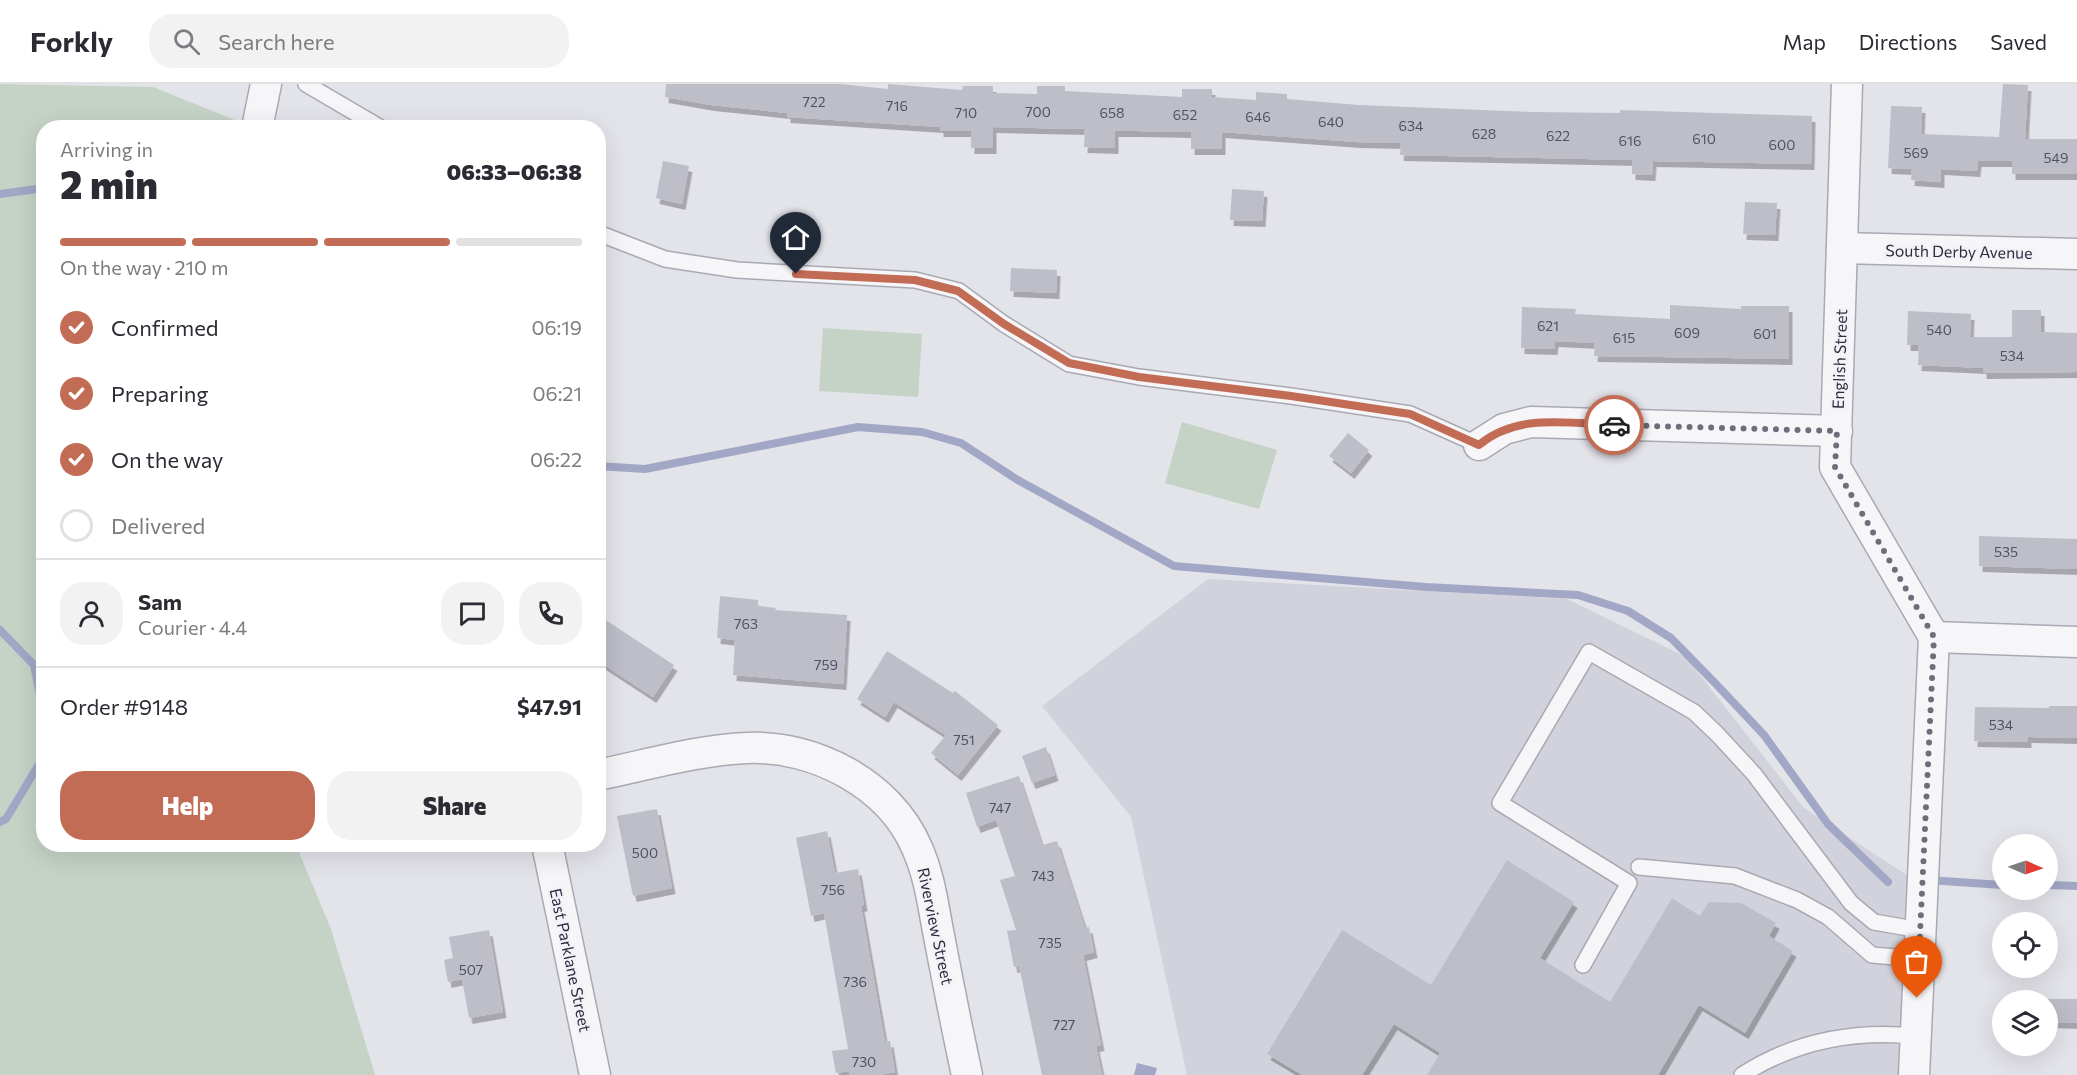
<!DOCTYPE html>
<html lang="en">
<head>
<meta charset="utf-8">
<style>
  :root { --surface:#fff; --page:#f2f2f3; --text:#2b2b33; --muted:#7c7c81; --line:#e1e1e2; --accent:#c26b55 }
  body { margin:0; font-family:Commissioner,sans-serif; background:var(--page); color:var(--text); height:100vh; display:flex; flex-direction:column; font-size:22px; white-space:nowrap }
  * { box-sizing:border-box; margin:0 }
  p { font-size:20px; color:var(--muted) }
  .icon { flex:none; width:33px; height:33px; fill:none; stroke:currentColor; stroke-width:2; stroke-linecap:round; stroke-linejoin:round }
  .map { position:relative; flex:1; overflow:hidden }
  .side { position:absolute; left:36px; top:36px; width:570px; height:732px; display:flex; flex-direction:column; background:var(--surface); border-radius:24px; box-shadow:0 6px 24px #0002 }
  .side>* { flex:none }
  .needle { width:39px; rotate:92deg }
  .buttons { position:absolute; left:1992px; top:750px; display:grid; gap:12px }
  .buttons a { display:grid; place-items:center; width:66px; height:66px; border-radius:50%; background:var(--surface); box-shadow:0 6px 24px #0002; font-size:30px }
  .pin { position:absolute; display:grid; place-items:center; width:51px; height:51px; color:#fff; margin:-62px -26px; border-radius:50% 50% 50% 0; rotate:-45deg; box-shadow:0 0 6px #0007 }
  .pin .icon { rotate:45deg }
  .courier { position:absolute; display:grid; place-items:center; width:60px; height:60px; margin:-30px; border:4px solid #c26b55; border-radius:50%; background:#fff; color:#222; box-shadow:0 2px 8px #0007 }
  .overview em { font-style:normal; font-weight:800 }
  .overview div { display:flex; flex-direction:column-reverse }
  .overview { display:flex; align-items:center; justify-content:space-between; height:102px; padding:0 24px }
  h1 { font-size:39px; font-weight:800; line-height:45px }
  .bar { display:grid; grid-template-columns:repeat(4,1fr); gap:9px 6px; align-content:center; height:72px; padding:0 24px }
  .bar i { height:8px; border-radius:4px; background:var(--line) }
  .bar .current { background:var(--accent) }
  .bar p { grid-column:span 4 }
  .line { display:flex; align-items:center; gap:15px; padding:0 24px; border-top:2px solid var(--line) }
  .line div { flex:1 }
  .round { display:grid; place-items:center; flex:none; width:63px; height:63px; border-radius:24px; background:var(--page) }
  ol { padding:0 24px; list-style:none }
  li { display:flex; align-items:center; gap:18px; height:66px }
  li p { margin-inline-start:auto }
  li .icon { padding:6px; border-radius:50%; background:var(--accent); color:#fff; stroke-width:4 }
  li:last-child { color:var(--muted) }
  li i { width:33px; height:33px; border:3px solid var(--line); border-radius:50% }
  .button { display:flex; gap:12px; margin-top:auto; padding:12px 24px }
  .button a { flex:1; height:69px; border-radius:24px; background:var(--accent); color:#fff; font-size:24px; font-weight:800; line-height:69px; text-align:center }
  .button a+a { background:var(--page); color:var(--text) }
  header { display:flex; align-items:center; gap:36px; box-sizing:border-box; height:84px; padding:0 30px; background:var(--surface); border-bottom:2px solid var(--line) }
  header strong { font-size:28px }
  nav { display:flex; gap:33px; margin-inline-start:auto; font-size:21px }
  .search { width:420px; height:54px; background:var(--page); display:flex; align-items:center; gap:15px; box-sizing:border-box; padding:0 21px; border-radius:24px; color:var(--muted); font-size:22px }
  .map>svg:first-child { display:block }
</style>
</head>
<body>
<header>
<strong>Forkly</strong>
<div class="search"><svg class="icon" aria-label="search" viewBox="0 0 24 24"><circle cx="10" cy="10" r="6"/><path d="M15 15l6 6"/></svg>Search here</div>
<nav><a>Map</a><a>Directions</a><a>Saved</a></nav>
</header>
<div class="map">
<svg width="2077" height="991" viewBox="0 0 2077 991">
  <defs>
    <filter id="shadow"><feDropShadow dx="3.5" dy="6" stdDeviation="0" flood-color="#0004"/></filter>
  </defs>
  <rect width="100%" height="100%" fill="#e3e3ea"/>
  <polygon fill="#d2d2dc" points="1208,495 1567,515 1686,573 1804,724 1922,801 1914,991 1187,991 1131,733 1042,622"/>
  <g fill="#c5d3c7">
    <polygon points="0,0 153,3 252,43 44,44 44,357 36,356 44,380 44,760 296,761 331,845 375,991 0,991"/>
    <polygon points="823,244 922,250 918,313 819,307"/>
    <polygon points="1182,338 1277,366 1259,425 1165,399"/>
  </g>
  <polygon fill="#a2a7c6" points="1137,979 1157,984 1155,991 1134,991"/>
  <g fill="none" stroke-linecap="round" stroke-linejoin="round">
    <g stroke="#a2a7c6" stroke-width="8">
      <polyline points="0,110 44,104"/>
      <polyline points="598,382 645,385 858,343 922,348 961,359 1016,395 1174,482 1426,503 1578,511 1628,527 1671,554 1716,600 1764,651 1828,740 1888,798"/>
      <polyline points="0,546 34,581 44,631"/>
      <polyline points="0,738 6,735 44,672"/>
      <polyline points="1928,796 2002,801"/>
      <polyline points="2048,801 2077,802"/>
    </g>
  </g>
  <g fill="#bebec9" filter="url(#shadow)">
    <polygon points="666,0 840,0 888,5 888,0 962,6 963,2 993,2 993,9 1037,10 1037,2 1065,2 1065,7 1182,13 1182,5 1212,5 1212,13 1256,16 1256,8 1287,10 1287,15 1359,21 1534,28 1620,29 1620,26 1812,32 1811,80 1653,77 1652,91 1632,90 1632,76 1400,71 1401,59 1357,58 1222,48 1222,65 1191,65 1191,48 1137,47 1115,47 1115,64 1084,63 1085,45 993,43 993,64 971,64 971,47 940,47 940,43 787,33 787,29 711,21 665,13"/>
    <polygon points="2003,0 2028,1 2025,55 2077,55 2077,90 2012,90 2012,77 1978,77 1977,87 1941,85 1941,98 1911,96 1912,85 1888,84 1891,22 1922,23 1921,50 1999,53"/>
    <polygon points="663,77 689,82 682,120 656,114"/>
    <polygon points="1232,105 1264,107 1262,137 1230,136"/>
    <polygon points="1745,118 1777,119 1775,151 1743,150"/>
    <polygon points="1011,184 1057,186 1056,209 1010,207"/>
    <polygon points="1670,221 1741,225 1741,222 1789,222 1789,275 1594,272 1595,259 1555,257 1554,265 1521,264 1522,223 1576,225 1575,230 1670,235"/>
    <polygon points="2012,226 2041,226 2041,248 2077,249 2077,288 1983,289 1983,284 1918,281 1919,261 1907,261 1908,227 1971,230 1970,253 2012,253"/>
    <polygon points="1348,349 1369,366 1351,389 1329,372"/>
    <polygon points="1979,452 2077,455 2077,485 1979,482"/>
    <polygon points="720,512 758,516 758,522 776,524 775,526 847,531 843,600 733,591 735,556 717,554"/>
    <polygon points="598,531 674,581 653,613 598,577"/>
    <polygon points="887,567 953,609 955,607 998,641 958,691 931,669 946,651 894,618 885,633 857,615"/>
    <polygon points="2049,622 2077,622 2077,654 2028,653 2028,658 1974,657 1975,623 2049,624"/>
    <polygon points="1046,663 1055,691 1032,699 1022,672"/>
    <polygon points="1019,692 1042,761 1057,757 1085,844 1089,843 1094,868 1083,871 1101,961 1096,962 1102,991 1042,991 1019,882 1014,883 1007,847 1016,846 1000,796 1015,792 996,736 977,743 966,709"/>
    <polygon points="657,725 672,804 633,812 617,732"/>
    <polygon points="827,747 835,789 858,785 864,821 861,822 885,958 890,957 895,988 880,991 850,991 849,987 836,989 832,967 848,965 824,829 811,832 796,754"/>
    <polygon points="1507,776 1574,818 1540,874 1610,918 1672,814 1700,832 1709,818 1741,819 1776,839 1769,852 1793,867 1745,949 1699,921 1658,991 1427,991 1440,969 1394,940 1362,991 1302,991 1267,970 1342,846 1431,901"/>
    <polygon points="489,846 503,928 469,934 462,895 448,898 444,876 453,874 449,853"/>
    <polygon points="2048,915 2077,915 2077,939 2048,938"/>
  </g>
  <g fill="none" stroke-linecap="round" stroke-linejoin="round">
    <g stroke="#a9a9b4" stroke-width="18">
      <g id="lane">
        <polyline points="306,0 381,44"/>
        <polyline points="598,149 665,175 737,186 915,196 959,207 1004,240 1069,280 1139,293 1291,312 1410,330 1479,361"/>
        <polyline points="1639,783 1735,792 1797,816 1828,833 1872,871 1919,875"/>
        <polyline points="1583,881 1629,799 1500,719 1589,568 1694,628 1718,651 1754,690 1851,819 1874,838 1920,846"/>
        <path d="M1742 991C1795 957 1853 946 1915 952"/>
      </g>
    </g>
    <g stroke="#a9a9b4" stroke-width="33">
      <g id="street">
        <polyline points="1847,0 1835,383 1934,553 1914,991"/>
        <polyline points="257,44 266,0"/>
        <polyline points="1842,164 2077,170"/>
        <polyline points="1479,361 1504,345 1531,338 1837,347"/>
        <polyline points="1934,553 2077,558"/>
        <path d="M598 691C647 681 697 666 747 664 814 661 890 700 917 764 930 793 933 822 939 852 948 899 957 945 967 991"/>
        <polyline points="547,760 595,991"/>
      </g>
    </g>
    <use href="#lane" stroke="#f6f6f9" stroke-width="15"/>
    <use href="#street" stroke="#f6f6f9" stroke-width="30"/>
  </g>
  <g fill="none" stroke-linecap="round" stroke-linejoin="round">
    <polyline stroke="#6d6d7c" stroke-width="6" stroke-dasharray="0 10.8" points="1614,341 1837,347 1835,383 1934,553 1917,914"/>
    <path stroke="#c26b55" stroke-width="8" d="M796 190 915 196 958 207 1004 240 1069 279 1139 293 1291 312 1410 330 1479 361C1517 329 1567 339 1614 341"/>
  </g>
  <g text-anchor="middle" dominant-baseline="central" stroke-width="5" stroke-linejoin="round" paint-order="stroke">
    <g font-size="14" fill="#515163">
      <text x="814" y="17">722</text>
      <text x="897" y="21">716</text>
      <text x="1038" y="27">700</text>
      <text x="966" y="28">710</text>
      <text x="1112" y="28">658</text>
      <text x="1185" y="30">652</text>
      <text x="1258" y="32">646</text>
      <text x="1331" y="37">640</text>
      <text x="1411" y="41">634</text>
      <text x="1484" y="49">628</text>
      <text x="1558" y="51">622</text>
      <text x="1704" y="54">610</text>
      <text x="1630" y="56">616</text>
      <text x="1782" y="60">600</text>
      <text x="1916" y="68">569</text>
      <text x="2056" y="73">549</text>
      <text x="1548" y="241">621</text>
      <text x="1939" y="245">540</text>
      <text x="1687" y="248">609</text>
      <text x="1765" y="249">601</text>
      <text x="1624" y="253">615</text>
      <text x="2012" y="271">534</text>
      <text x="2006" y="467">535</text>
      <text x="746" y="539">763</text>
      <text x="826" y="580">759</text>
      <text x="2001" y="640">534</text>
      <text x="964" y="655">751</text>
      <text x="1000" y="723">747</text>
      <text x="645" y="768">500</text>
      <text x="1043" y="791">743</text>
      <text x="833" y="805">756</text>
      <text x="1050" y="858">735</text>
      <text x="471" y="885">507</text>
      <text x="855" y="897">736</text>
      <text x="1064" y="940">727</text>
      <text x="864" y="977">730</text>
    </g>
    <g font-size="16" fill="#2d2d41" stroke="#f3f3f7">
      <text transform="translate(1959 167) rotate(1)">South Derby Avenue</text>
      <text transform="translate(1839 275) rotate(-88)">English Street</text>
      <text transform="translate(936 842) rotate(78)">Riverview Street</text>
      <text transform="translate(571 876) rotate(78)">East Parklane Street</text>
    </g>
  </g>
</svg>
<div class="buttons">
<a><svg class="needle" viewBox="-14 -14 28 28"><path d="M0-13l5 13h-10z" fill="#e53935"/><path d="M0 13l5-13h-10z" fill="#7c7c81"/></svg></a>
<a><svg class="icon" aria-label="locate" viewBox="0 0 24 24"><circle cx="12" cy="12" r="6"/><path d="M12 2v4M12 18v4M2 12h4M18 12h4"/></svg></a>
<a><svg class="icon" aria-label="layers" viewBox="0 0 24 24"><path d="M12 4l9 5-9 5-9-5zM3 14l9 5 9-5"/></svg></a>
</div>
<div class="pin" style="left:1917px;top:914px;background:#ea580c"><svg class="icon" aria-label="bag" viewBox="0 0 24 24"><path d="M5 8h14l-1 12H6zM9 8a3 3 0 0 1 6 0"/></svg></div>
<div class="pin" style="left:796px;top:190px;background:#1f2937"><svg class="icon" aria-label="home" viewBox="0 0 24 24"><path d="M3 11l9-7 9 7M6 9v11h12V9"/></svg></div>
<div class="courier" style="left:1614px;top:341px"><svg class="icon" aria-label="car" viewBox="0 0 24 24"><path d="M5 17H2v-5l4-1 3-4h7l3 4 3 1v5h-3M9 17h6M6 11h13"/><circle cx="7" cy="17" r="2"/><circle cx="17" cy="17" r="2"/></svg></div>
<section class="side">
<div class="overview"><div><h1>2 min</h1><p>Arriving in</p></div><em>06:33–06:38</em></div>
<div class="bar"><i class="current"></i><i class="current"></i><i class="current"></i><i></i><p>On the way · 210 m</p></div>
<ol>
<li><svg class="icon" aria-label="check" viewBox="0 0 24 24"><path d="M5 12l5 5 9-10"/></svg>Confirmed<p>06:19</p></li>
<li><svg class="icon" aria-label="check" viewBox="0 0 24 24"><path d="M5 12l5 5 9-10"/></svg>Preparing<p>06:21</p></li>
<li><svg class="icon" aria-label="check" viewBox="0 0 24 24"><path d="M5 12l5 5 9-10"/></svg>On the way<p>06:22</p></li>
<li><i></i>Delivered</li>
</ol>
<div class="line" style="height:108px"><a class="round"><svg class="icon" aria-label="person" viewBox="0 0 24 24"><circle cx="12" cy="8" r="4"/><path d="M4 21q1-7 8-7t8 7"/></svg></a><div><b>Sam</b><p>Courier · 4.4</p></div><a class="round"><svg class="icon" aria-label="chat" viewBox="0 0 24 24"><path d="M4 5h16v11H9l-5 4z"/></svg></a><a class="round"><svg class="icon" aria-label="phone" viewBox="0 0 24 24"><path d="M5 4h4l2 5-3 2q2 4 5 5l2-3 5 2v4C11 20 4 13 5 4z"/></svg></a></div>
<div class="line" style="height:78px"><div>Order #9148</div><b>$47.91</b></div>
<div class="button"><a>Help</a><a>Share</a></div>
</section>
</div>
</body>
</html>
